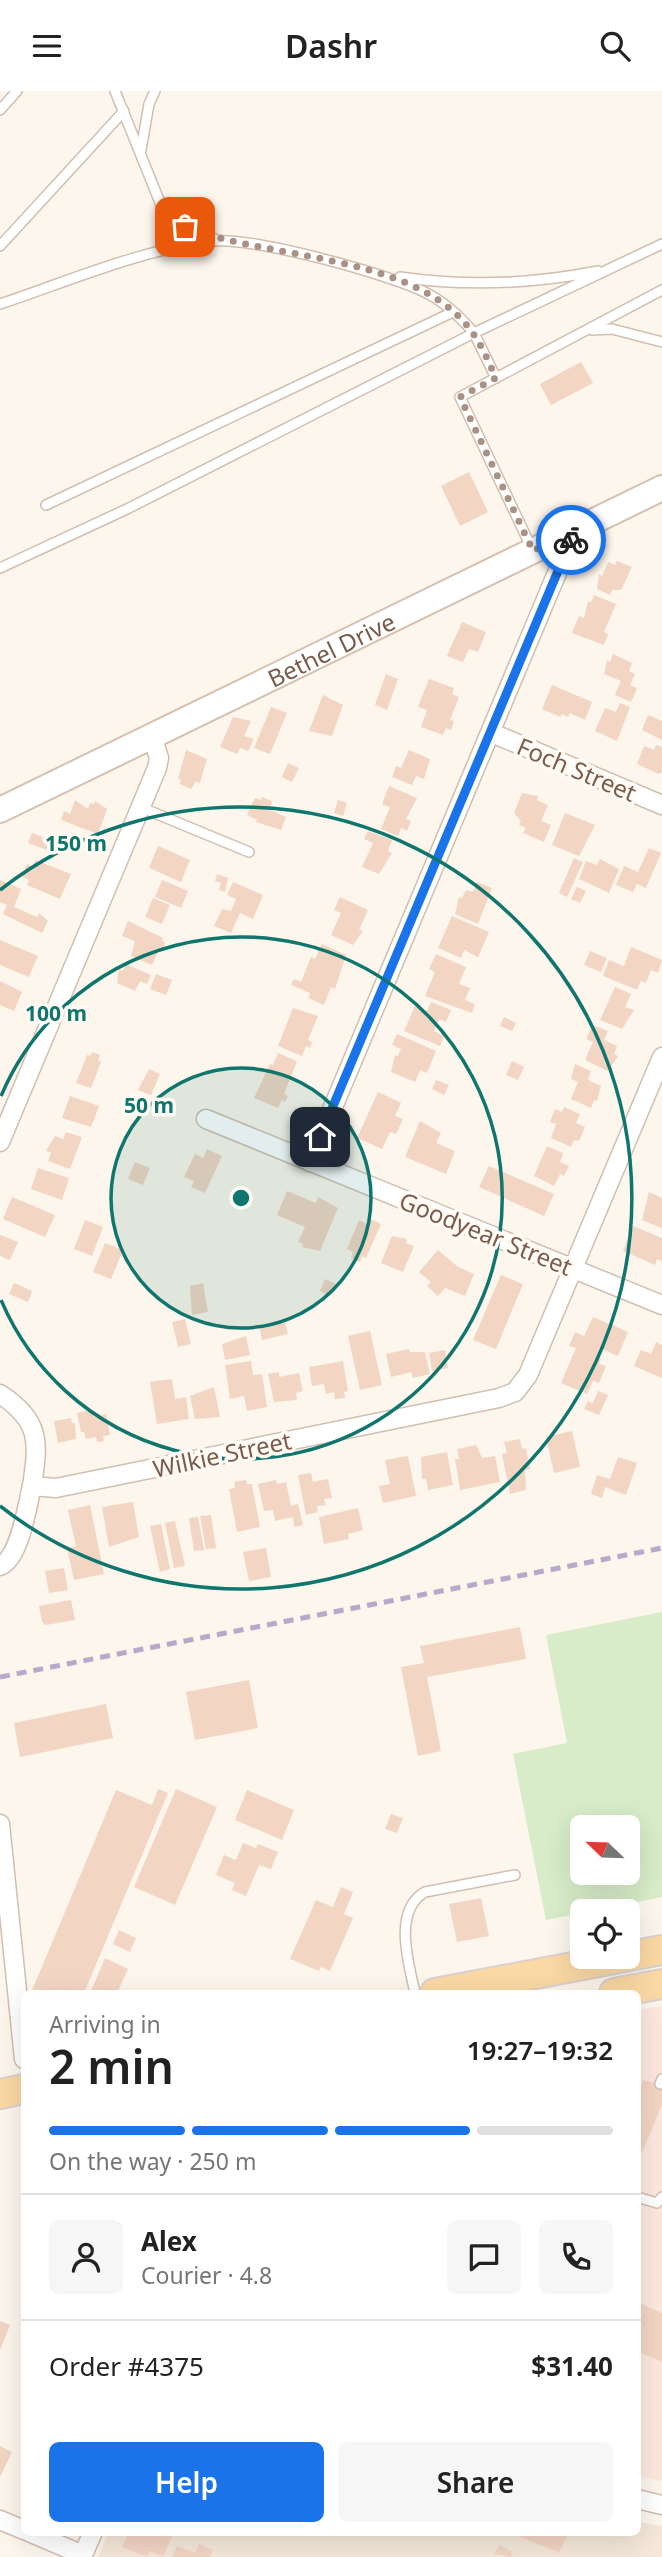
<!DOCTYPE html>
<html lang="en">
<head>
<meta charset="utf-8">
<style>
  :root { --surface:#fff; --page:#f6f6f6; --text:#222; --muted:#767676; --line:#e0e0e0; --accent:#1a73e8 }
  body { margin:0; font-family:"Noto Sans",sans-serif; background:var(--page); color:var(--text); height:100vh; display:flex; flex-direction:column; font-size:26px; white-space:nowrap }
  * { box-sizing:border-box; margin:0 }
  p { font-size:23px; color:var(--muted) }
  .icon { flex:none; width:38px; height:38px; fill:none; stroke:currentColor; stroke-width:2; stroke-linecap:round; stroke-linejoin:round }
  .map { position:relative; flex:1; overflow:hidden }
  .drawer { position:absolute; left:21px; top:1899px; width:620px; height:546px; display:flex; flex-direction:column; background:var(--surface); border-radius:10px; box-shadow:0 7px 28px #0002 }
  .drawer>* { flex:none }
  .needle { width:46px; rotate:293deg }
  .controls { position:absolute; left:570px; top:1724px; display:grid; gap:14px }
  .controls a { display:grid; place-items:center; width:70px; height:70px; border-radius:10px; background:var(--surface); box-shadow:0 7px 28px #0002; font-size:35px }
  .pin { position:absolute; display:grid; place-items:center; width:60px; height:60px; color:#fff; margin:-30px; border-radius:14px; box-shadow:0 4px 10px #0006 }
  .courier { position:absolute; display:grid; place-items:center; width:70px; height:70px; margin:-35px; border:5px solid #1a73e8; border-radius:50%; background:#fff; color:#222; box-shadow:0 2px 9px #0007 }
  .headline em { font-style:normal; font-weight:600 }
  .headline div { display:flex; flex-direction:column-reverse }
  .headline { display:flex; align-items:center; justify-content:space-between; height:119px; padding:0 28px }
  h1 { font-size:46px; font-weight:600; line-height:52px }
  .bar { display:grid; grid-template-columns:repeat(4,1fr); gap:10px 7px; align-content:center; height:84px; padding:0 28px }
  .bar i { height:9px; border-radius:5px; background:var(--line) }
  .bar .active { background:var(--accent) }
  .bar p { grid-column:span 4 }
  .line { display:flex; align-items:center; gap:18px; padding:0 28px; border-top:2px solid var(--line) }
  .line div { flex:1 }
  .round { display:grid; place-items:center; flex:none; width:74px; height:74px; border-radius:10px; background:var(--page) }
  .cta { display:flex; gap:14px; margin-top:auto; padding:14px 28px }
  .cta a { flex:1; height:80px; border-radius:10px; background:var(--accent); color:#fff; font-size:28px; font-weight:600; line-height:80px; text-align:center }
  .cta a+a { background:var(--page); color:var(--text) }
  header { display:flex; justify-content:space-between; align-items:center; height:91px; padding:0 28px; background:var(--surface); font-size:32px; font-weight:600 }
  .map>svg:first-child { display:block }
</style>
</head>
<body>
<header><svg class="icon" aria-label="menu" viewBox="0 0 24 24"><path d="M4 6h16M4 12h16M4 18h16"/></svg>Dashr<svg class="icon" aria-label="search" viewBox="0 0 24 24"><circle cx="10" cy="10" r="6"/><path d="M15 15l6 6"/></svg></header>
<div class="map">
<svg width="662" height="2466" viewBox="0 0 662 2466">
  <rect width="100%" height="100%" fill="#fdf6ec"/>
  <polygon fill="#f5e8da" points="637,2431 662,2435 662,2466 98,2466 109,2441 637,2441"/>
  <polygon fill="#fde8e0" points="662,1915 662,2390 637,2385 637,1919"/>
  <path fill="#d8ecc9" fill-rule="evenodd" d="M662 1521V1806L546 1829 513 1663 567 1652 546 1544ZM583 1736H628V1782H583Z"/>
  <g fill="#f3d5c3">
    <polygon points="581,271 593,292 551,314 540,293"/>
    <polygon points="469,381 488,421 460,435 441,395"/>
    <polygon points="617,470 632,476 621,499 612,499 610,504 597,498 599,483 602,485 608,471 615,474"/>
    <polygon points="594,504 616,513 604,541 608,543 604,554 572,542 579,525 584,527 588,510 591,511"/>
    <polygon points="462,531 486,541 478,561 469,558 463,571 447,565"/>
    <polygon points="613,563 632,572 629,580 635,583 630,594 637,597 631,611 615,604 621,590 604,583 607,569 610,571"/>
    <polygon points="386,583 398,588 387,619 375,614"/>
    <polygon points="429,588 454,597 452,603 459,606 450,629 454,630 451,639 446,637 443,644 421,636 427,619 418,616"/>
    <polygon points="552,594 592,611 585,629 570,622 568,626 562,623 560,626 542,618"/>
    <polygon points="323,604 343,614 332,645 309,640"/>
    <polygon points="620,612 630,616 617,650 595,640 605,617 616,621"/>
    <polygon points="271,616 287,622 270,663 254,657"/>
    <polygon points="648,624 662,630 662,649 642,639"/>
    <polygon points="233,626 251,630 244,645 254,648 248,660 240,657 237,663 220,656"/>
    <polygon points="656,654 662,656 662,681 659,683 637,673 644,655 654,659"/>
    <polygon points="186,659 207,668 200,692 196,690 191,698 180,693 181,689 178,688"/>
    <polygon points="409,659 430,668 424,688 416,685 412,694 392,686 396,675 401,677"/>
    <polygon points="288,672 299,677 292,691 282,686"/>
    <polygon points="389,695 417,707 406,728 411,730 407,740 401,737 398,745 381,738 390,716 383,714 383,710"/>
    <polygon points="522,702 538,705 537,709 548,714 541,730 551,734 544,751 523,742 526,737 519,734 521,730 514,722"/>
    <polygon points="262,706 272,710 270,719 286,726 281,739 256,731 257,729 247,724 255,707 261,709"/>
    <polygon points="75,709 88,718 90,712 94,713 95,710 107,718 98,743 61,729 64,720 70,723"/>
    <polygon points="338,709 347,712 343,725 334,722"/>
    <polygon points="565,722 595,734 579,765 552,754"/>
    <polygon points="368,740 392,749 388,760 392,762 379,783 362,776 373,752 364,748"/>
    <polygon points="32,742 64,754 60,764 28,752"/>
    <polygon points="158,755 190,769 181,791 149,777"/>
    <polygon points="649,757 661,762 646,797 637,793 633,801 616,794 624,775 638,781"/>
    <polygon points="574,767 583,771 567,806 559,802"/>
    <polygon points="600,768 619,778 609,802 579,788 586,770 597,774"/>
    <polygon points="35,769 71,783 60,808 27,794 29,789 22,786 27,773 33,776"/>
    <polygon points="217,783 228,787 225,801 219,799 221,792 215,790"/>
    <polygon points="0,789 21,798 14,816 37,826 39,822 48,830 42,842 3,823 7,814 0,811"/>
    <polygon points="162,789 188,800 181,817 155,806"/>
    <polygon points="233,791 263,804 253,828 240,822 231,842 214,835 222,818 231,820 236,808 227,804"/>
    <polygon points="477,791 492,797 478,833 455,823 459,806 462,807 466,799 473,801"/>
    <polygon points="577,796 586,800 580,812 571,808"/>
    <polygon points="340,806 368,819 359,839 363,840 353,854 331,844 341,822 334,819"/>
    <polygon points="153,807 170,814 162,833 145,826"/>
    <polygon points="452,825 489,841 478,866 464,859 461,867 438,857"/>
    <polygon points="128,830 163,847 162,850 165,851 163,858 160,856 152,874 131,865 135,850 122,845"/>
    <polygon points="0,849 38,865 29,886 0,874"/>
    <polygon points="322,853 346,864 335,898 331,896 324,914 308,907 310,902 291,894 294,888 301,891 311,866 315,868"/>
    <polygon points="631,856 662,869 658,882 651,879 646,892 641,890 637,899 603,885 609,869 624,875"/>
    <polygon points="590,860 607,867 601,881 584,874"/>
    <polygon points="436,863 466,876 459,893 470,897 465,909 475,913 472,922 425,905 435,881 429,878"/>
    <polygon points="126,873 151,884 147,893 140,890 135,900 117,892 119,878 123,880"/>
    <polygon points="156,883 172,889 166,904 150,898"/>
    <polygon points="0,890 22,901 14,920 0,914"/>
    <polygon points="615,896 631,903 625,916 634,919 622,938 600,929"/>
    <polygon points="431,911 451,919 446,931 439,928 434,940 444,945 440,955 404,940 415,915 427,920"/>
    <polygon points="293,917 318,925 308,949 312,951 310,957 306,955 302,965 278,955"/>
    <polygon points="504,926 516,932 512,940 500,935"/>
    <polygon points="593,934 608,940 604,949 617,955 614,963 618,965 608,980 585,969 593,951 586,948"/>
    <polygon points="397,943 436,960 427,982 420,979 415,991 391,981 395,964 398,965 401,958 392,954"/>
    <polygon points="92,961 100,964 98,969 101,971 91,997 76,992 87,964 90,965"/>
    <polygon points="278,962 297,970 284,1003 288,1005 285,1011 282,1009 278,1017 254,1007 270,973 273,974"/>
    <polygon points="512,970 524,976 518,989 506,984"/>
    <polygon points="575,973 591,980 588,989 601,995 597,1010 594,1009 591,1017 571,1008 578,991 571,988"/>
    <polygon points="149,978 160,983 151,1004 138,999"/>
    <polygon points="436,989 449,994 444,1004 432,998"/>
    <polygon points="378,1001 401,1012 395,1025 403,1028 396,1043 390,1041 382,1058 357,1047"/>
    <polygon points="70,1005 99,1015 91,1036 62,1027"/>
    <polygon points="564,1016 580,1023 576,1032 585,1036 579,1050 574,1049 571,1056 551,1047 556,1033 550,1031 555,1018 562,1021"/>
    <polygon points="420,1030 441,1042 436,1052 455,1060 446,1083 405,1066"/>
    <polygon points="66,1041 82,1046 70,1078 48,1070 51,1061 46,1060 55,1045 63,1048"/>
    <polygon points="547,1055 563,1062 560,1071 569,1075 564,1085 560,1083 554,1095 534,1085"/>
    <polygon points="207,1058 222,1065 205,1102 191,1096 194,1090 184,1086 195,1063 203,1067"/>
    <polygon points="135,1071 150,1077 143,1094 128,1088"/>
    <polygon points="489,1075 554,1103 544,1125 479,1096"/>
    <polygon points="38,1077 69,1087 62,1109 31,1098"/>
    <polygon points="287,1100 316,1112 318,1106 338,1117 320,1160 302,1156 303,1153 298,1151 305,1136 277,1124"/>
    <polygon points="649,1101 662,1107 662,1137 642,1129"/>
    <polygon points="12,1106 55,1124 45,1146 3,1128"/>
    <polygon points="370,1128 381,1133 366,1167 362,1165 360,1171 351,1167 353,1161 347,1158 359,1129 367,1133"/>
    <polygon points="85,1129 103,1136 92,1165 74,1158"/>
    <polygon points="633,1135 662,1147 662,1170 657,1168 655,1174 623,1160"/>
    <polygon points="0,1144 18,1151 10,1169 0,1165"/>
    <polygon points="392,1145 407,1148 406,1152 414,1155 403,1181 381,1172"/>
    <polygon points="105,1152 123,1159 111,1188 93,1181"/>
    <polygon points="438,1159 458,1176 474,1183 465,1205 445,1197 438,1205 427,1195 431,1191 419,1181"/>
    <polygon points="501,1184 523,1193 496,1258 473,1249"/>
    <polygon points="325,1188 336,1193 330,1205 320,1200"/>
    <polygon points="14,1192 32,1200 28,1211 9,1203"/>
    <polygon points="203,1192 208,1221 192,1224 190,1195"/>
    <polygon points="593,1226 628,1241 618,1265 600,1257 596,1265 601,1267 599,1273 606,1275 599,1292 593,1290 587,1303 561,1292 576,1257 569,1255 575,1241 584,1245"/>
    <polygon points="185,1228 191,1253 178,1256 172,1231"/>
    <polygon points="285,1231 288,1243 262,1249 260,1238"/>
    <polygon points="370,1240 382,1294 360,1299 348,1245"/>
    <polygon points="246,1245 250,1264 225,1269 222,1253"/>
    <polygon points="656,1251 662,1254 662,1287 634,1275 641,1259 651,1263"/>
    <polygon points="409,1258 410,1261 425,1261 430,1283 413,1287 411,1281 391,1286 386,1263"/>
    <polygon points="445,1259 448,1277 432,1280 429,1262"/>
    <polygon points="251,1270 253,1284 262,1283 267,1316 247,1320 244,1305 230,1308 225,1274"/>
    <polygon points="343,1270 348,1300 344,1301 345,1307 335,1308 334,1301 326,1303 324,1293 312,1295 309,1276"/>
    <polygon points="279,1281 279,1286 299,1282 303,1300 296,1302 297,1309 274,1311 268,1283"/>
    <polygon points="172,1288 175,1308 186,1306 189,1328 157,1333 150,1291"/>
    <polygon points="214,1296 220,1326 195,1328 190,1305"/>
    <polygon points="598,1300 608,1304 599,1324 584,1318 588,1310 593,1312"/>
    <polygon points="92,1319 94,1326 106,1323 110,1344 103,1345 104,1350 97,1351 96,1346 86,1348 84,1341 81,1341 77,1322"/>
    <polygon points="71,1327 72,1332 75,1332 76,1348 58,1352 54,1330"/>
    <polygon points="572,1340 580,1376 554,1382 546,1346"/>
    <polygon points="520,1348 522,1358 526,1357 530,1378 525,1379 526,1399 510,1403 502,1363 507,1362 504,1351"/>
    <polygon points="476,1354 482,1367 495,1365 500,1391 460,1399 455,1368 459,1368 457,1358"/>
    <polygon points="447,1361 453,1394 428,1399 426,1388 422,1388 421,1366"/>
    <polygon points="408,1365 416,1405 383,1412 379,1395 390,1393 385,1369"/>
    <polygon points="618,1366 637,1372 626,1404 605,1396 602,1407 591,1403 597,1384 610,1388"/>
    <polygon points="311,1382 313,1391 328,1388 332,1407 324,1408 326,1414 317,1415 318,1421 306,1424 298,1384"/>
    <polygon points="246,1389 247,1393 252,1393 260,1436 237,1441 229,1398 235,1397 234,1391"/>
    <polygon points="276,1389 277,1393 286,1391 291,1415 298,1413 303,1434 294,1436 293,1426 275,1430 273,1419 264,1420 258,1393"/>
    <polygon points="133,1411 139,1446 109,1456 102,1416"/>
    <polygon points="90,1414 104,1483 74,1489 67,1457 76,1455 68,1419"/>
    <polygon points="358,1417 363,1439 348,1443 349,1448 324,1453 319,1426"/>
    <polygon points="211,1424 216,1457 206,1458 200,1425"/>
    <polygon points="198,1426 204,1459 194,1460 189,1427"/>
    <polygon points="175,1430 185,1475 174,1477 165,1432"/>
    <polygon points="161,1433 170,1478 160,1481 150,1435"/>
    <polygon points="266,1457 271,1486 249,1490 243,1461"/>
    <polygon points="64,1477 68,1499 49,1502 45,1480"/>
    <polygon points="71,1509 75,1529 46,1534 42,1531 39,1515"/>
    <polygon points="520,1536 526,1568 427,1586 441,1660 418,1665 401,1576 424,1572 420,1555"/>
    <polygon points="249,1589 258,1637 195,1649 186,1601"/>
    <polygon points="106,1613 113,1647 20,1666 14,1632"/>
    <polygon points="158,1698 168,1702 84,1902 31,1902 116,1699 152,1714"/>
    <polygon points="176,1698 217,1716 175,1814 134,1796"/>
    <polygon points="247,1699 294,1719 282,1749 235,1729"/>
    <polygon points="391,1723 403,1727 397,1742 385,1738"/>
    <polygon points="243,1752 256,1757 258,1753 278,1761 271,1778 259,1774 246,1805 232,1799 235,1792 216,1784 224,1764 236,1769"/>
    <polygon points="341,1796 353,1801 344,1823 353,1827 330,1880 321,1876 319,1880 290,1868 316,1809 333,1816"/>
    <polygon points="481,1807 489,1845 457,1851 449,1813"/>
    <polygon points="119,1839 136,1847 130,1861 113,1853"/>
    <polygon points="105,1867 128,1878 117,1902 90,1902"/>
    <polygon points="643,1989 662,1994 662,2014 642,2062 637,2060 637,2004"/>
    <polygon points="637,2211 662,2222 662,2271 637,2260"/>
    <polygon points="0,2230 10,2234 0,2259"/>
    <polygon points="0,2355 12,2361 0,2386"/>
    <polygon points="129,2441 174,2441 163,2466 150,2460 147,2466 122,2456"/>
    <polygon points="509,2441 558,2441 567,2445 559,2462"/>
    <polygon points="199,2453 213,2459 210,2466 172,2466 177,2455 195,2462"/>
    <polygon points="499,2454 513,2461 511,2466 494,2463"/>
  </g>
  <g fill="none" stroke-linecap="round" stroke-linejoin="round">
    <g stroke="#d1beb0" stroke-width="12">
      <g id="lane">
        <path d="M115 0 161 114C176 134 195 140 217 149"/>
        <polyline points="0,19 17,0"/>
        <polyline points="141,59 149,13 155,0"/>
        <polyline points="0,155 124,20"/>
        <path d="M400 186C468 196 532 193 598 180"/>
        <path d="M0 213C69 190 142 158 214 150 253 146 395 184 430 204 447 213 462 228 474 242L662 153"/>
        <polyline points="592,239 612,238 662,251"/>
        <polyline points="46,414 453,221"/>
        <polyline points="532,458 460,306 662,199"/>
        <polyline points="0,477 127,418 474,242 496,287"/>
        <polyline points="140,716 249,761"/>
        <path d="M415 1902C409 1873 392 1820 425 1801L515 1784"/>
        <polyline points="660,1993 662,1988"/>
        <polyline points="637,2106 657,2112 662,2106"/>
      </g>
    </g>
    <g stroke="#d1beb0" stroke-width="21">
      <g id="street">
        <polyline points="492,642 662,714"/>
        <polyline points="206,1028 662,1214"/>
        <polyline points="0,1051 157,677 159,667 152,645"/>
        <polyline points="310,1071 575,439"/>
        <path d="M0 1303C40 1330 39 1349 32 1395L56 1397 499 1307 515 1301 528 1284 662 966"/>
        <path d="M0 1475C20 1467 27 1415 32 1395"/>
        <polyline points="0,1733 24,1968"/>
        <polyline points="637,2408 662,2414"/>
        <polyline points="0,2429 24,2439"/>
        <polyline points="29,2441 83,2464"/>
        <polyline points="82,2466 93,2441"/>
      </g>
    </g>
    <g stroke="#d6c0b0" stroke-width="28">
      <g id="secondary">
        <path id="s1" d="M0 719 662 397"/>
      </g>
    </g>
    <g stroke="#dad1cd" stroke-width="32">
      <g id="primary">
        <polyline points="435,1902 662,1859"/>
        <polyline points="614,1902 662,1893"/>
        <polyline points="0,2003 24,1998"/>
      </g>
    </g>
    <use href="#lane" stroke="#fff" stroke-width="9"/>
    <use href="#street" stroke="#fff" stroke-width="18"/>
    <use href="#secondary" stroke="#fff" stroke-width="24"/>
    <use href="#primary" stroke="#fbd9a5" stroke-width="28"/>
    <polyline stroke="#b9a8c9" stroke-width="5" stroke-dasharray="10 7" stroke-linecap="butt" points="0,1586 662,1457"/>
  </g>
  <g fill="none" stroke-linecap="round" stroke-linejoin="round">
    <path stroke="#a89285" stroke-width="7" stroke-dasharray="0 12.6" d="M185 136C267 168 403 163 464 231 479 247 487 268 496 287L460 306 533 460 575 439 571 449"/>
    <polyline stroke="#1a73e8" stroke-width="9" points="320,1046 571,449"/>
  </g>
  <circle cx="241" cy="1107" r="130" fill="#0f766e" fill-opacity=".12"/>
  <g fill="none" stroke="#0f766e" stroke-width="3.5">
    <circle cx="241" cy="1107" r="130"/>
    <path d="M1 1005A261 261 0 1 1 1 1209"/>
    <path d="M0 799A391 391 0 1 1 0 1415"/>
  </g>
  <g text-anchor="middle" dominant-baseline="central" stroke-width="7" stroke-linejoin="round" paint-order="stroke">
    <g font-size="24" fill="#7a5c4d" stroke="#fffaf3">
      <text stroke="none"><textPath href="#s1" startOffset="368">Bethel Drive</textPath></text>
      <text transform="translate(577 678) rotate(23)">Foch Street</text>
      <text transform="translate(486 1142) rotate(22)">Goodyear Street</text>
      <text transform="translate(222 1363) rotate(-12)">Wilkie Street</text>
    </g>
  </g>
  <circle cx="241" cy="1107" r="10" fill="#0f766e" stroke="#fffaf3" stroke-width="3.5"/>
  <g font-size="21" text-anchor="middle" font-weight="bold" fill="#0f766e" stroke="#fffaf3" stroke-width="7" stroke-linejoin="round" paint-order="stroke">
    <text x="76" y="760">150 m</text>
    <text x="56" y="930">100 m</text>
    <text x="149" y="1022">50 m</text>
  </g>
</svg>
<div class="controls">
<a><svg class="needle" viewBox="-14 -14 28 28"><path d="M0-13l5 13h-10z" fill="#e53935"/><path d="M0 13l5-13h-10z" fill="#767676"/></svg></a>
<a><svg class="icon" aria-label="locate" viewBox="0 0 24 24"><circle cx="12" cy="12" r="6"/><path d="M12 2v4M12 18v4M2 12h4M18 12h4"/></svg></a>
</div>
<div class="pin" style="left:185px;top:136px;background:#ea580c"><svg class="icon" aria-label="bag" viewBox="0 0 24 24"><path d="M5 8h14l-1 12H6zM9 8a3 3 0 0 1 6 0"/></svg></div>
<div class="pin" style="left:320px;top:1046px;background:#1f2937"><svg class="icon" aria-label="home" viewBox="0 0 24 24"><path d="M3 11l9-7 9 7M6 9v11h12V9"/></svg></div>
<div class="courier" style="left:571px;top:449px"><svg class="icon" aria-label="bike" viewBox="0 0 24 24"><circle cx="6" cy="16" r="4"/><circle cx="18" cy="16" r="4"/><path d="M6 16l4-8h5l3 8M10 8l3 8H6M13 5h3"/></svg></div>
<section class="drawer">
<div class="headline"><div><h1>2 min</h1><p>Arriving in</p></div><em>19:27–19:32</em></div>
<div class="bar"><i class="active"></i><i class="active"></i><i class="active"></i><i></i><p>On the way · 250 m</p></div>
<div class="line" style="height:126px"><a class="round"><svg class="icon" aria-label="person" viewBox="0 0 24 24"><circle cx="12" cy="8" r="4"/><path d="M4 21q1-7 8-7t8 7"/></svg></a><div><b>Alex</b><p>Courier · 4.8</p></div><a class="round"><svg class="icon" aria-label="chat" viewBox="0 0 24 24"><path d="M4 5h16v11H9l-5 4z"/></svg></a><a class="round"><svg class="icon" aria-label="phone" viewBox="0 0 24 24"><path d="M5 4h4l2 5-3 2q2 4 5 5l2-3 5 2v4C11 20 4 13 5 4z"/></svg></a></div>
<div class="line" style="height:91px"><div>Order #4375</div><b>$31.40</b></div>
<div class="cta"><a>Help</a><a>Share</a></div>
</section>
</div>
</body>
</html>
